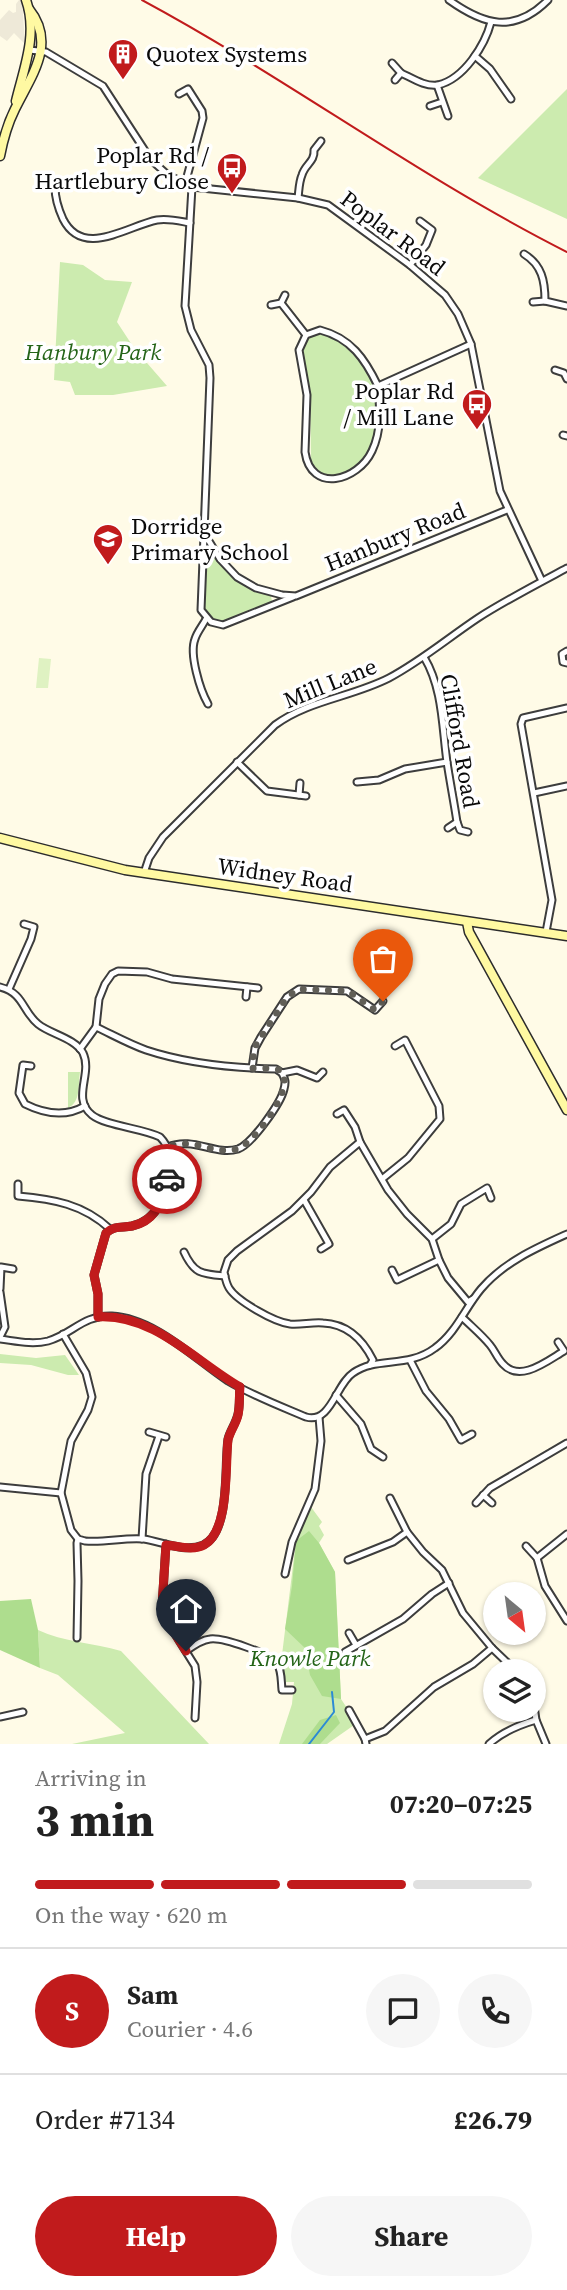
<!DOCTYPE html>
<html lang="en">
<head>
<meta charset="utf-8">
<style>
  :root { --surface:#fff; --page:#f6f6f6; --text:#222; --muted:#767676; --line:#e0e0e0; --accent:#c11b1c }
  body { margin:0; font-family:"Source Serif 4",serif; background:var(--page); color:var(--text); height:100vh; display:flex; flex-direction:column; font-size:26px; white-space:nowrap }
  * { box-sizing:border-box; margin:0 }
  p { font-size:23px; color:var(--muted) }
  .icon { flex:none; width:38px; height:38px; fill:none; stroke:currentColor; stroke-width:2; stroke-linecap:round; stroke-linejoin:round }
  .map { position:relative; height:1744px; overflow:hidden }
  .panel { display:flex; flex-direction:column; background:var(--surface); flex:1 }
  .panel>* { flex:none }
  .needle { width:46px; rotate:151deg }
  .tools { position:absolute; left:483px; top:1582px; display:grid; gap:14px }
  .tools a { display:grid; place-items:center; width:63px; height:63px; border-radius:50%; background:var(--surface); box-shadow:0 2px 5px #0004; font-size:35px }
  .pin { position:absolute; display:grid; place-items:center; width:60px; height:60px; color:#fff; margin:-72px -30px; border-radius:50% 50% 50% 0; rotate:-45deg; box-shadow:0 0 7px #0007 }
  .pin .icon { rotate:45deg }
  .courier { position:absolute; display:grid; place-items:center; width:70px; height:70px; margin:-35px; border:5px solid #c11b1c; border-radius:50%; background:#fff; color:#222; box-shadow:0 2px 9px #0007 }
  .summary em { font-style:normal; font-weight:700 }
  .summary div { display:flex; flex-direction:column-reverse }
  .summary { display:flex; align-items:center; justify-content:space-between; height:119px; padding:0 35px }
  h1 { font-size:46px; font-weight:700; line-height:52px }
  .bar { display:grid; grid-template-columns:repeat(4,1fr); gap:10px 7px; align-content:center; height:84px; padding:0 35px }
  .bar i { height:9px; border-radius:5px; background:var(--line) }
  .bar .active { background:var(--accent) }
  .bar p { grid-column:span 4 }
  .line { display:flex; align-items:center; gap:18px; padding:0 35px; border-top:2px solid var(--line) }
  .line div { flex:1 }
  .round { display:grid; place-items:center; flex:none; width:74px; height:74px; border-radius:37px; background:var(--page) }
  .primary-button { display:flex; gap:14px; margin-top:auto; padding:14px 35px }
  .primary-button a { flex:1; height:80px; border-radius:42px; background:var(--accent); color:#fff; font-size:28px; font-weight:700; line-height:80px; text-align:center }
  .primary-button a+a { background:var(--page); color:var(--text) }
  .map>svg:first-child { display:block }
</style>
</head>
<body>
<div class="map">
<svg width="567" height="1744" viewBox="0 0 567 1744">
  <rect width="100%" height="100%" fill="#fffbe7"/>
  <g fill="#ccebaf">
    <polygon points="567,89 567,219 478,178"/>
    <polygon points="60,262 83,265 105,280 132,282 117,322 134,348 167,386 113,395 75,395 70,382 54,380"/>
    <path d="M315 334C326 334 336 339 345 345 382 370 393 449 348 472 342 475 333 478 327 476 320 474 315 467 311 462L310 388 302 352 309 338Z"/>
    <path d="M208 554C217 557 222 567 229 574 241 585 256 591 271 596L272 602 224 622 212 621 203 610 206 556Z"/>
    <path d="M68 1072H80C78 1085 81 1102 68 1108Z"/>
    <polygon points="0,1354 36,1358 65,1355 79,1375 68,1375 31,1365 0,1363"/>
    <polygon points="311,1507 322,1522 319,1526 324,1535 319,1543 335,1572 341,1699 357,1723 327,1744 279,1744 292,1704 294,1682 286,1682 281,1663 296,1541"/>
    <path d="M38 1630C63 1642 94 1643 121 1651L209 1744H72L125 1733 58 1675 40 1668Z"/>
  </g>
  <g fill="#aedd8e">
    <polygon points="309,1531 319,1543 335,1572 341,1699 322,1696 310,1675 305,1648 285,1629 292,1586 296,1541"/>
    <polygon points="31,1599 38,1630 40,1668 0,1650 0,1601"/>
    <polygon points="336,1715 340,1723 320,1744 302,1744 320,1720"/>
  </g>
  <polygon fill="#dff2c2" points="39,658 51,659 48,688 36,688"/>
  <polygon fill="#eee9d8" points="19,0 22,0 25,44 14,33 7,41 0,36 0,20 9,10 13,13 16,12 16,4"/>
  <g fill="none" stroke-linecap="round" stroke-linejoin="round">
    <polyline stroke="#2b8ad5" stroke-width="2" points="309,1744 334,1712 332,1692"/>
    <g stroke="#3d3d3d" stroke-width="9">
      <g id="street">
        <path d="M449 0C484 25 514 34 548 0"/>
        <polyline points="30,50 46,52 103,86 151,160 168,175 192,187 298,198 328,205 410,265 445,295 458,314 471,344 500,491 542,581"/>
        <polyline points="475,56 490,69 511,99"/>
        <polyline points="392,63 401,73"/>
        <path d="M395 80 401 73C412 78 425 87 438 85 464 79 485 45 491 22"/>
        <polyline points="437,85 448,116"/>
        <polyline points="179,94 188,89 202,111 203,118 185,184"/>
        <polyline points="430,106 442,102"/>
        <path d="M55 187C55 199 58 208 63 219 83 259 127 226 157 220 168 218 179 221 190 223"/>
        <polyline points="192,187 185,306 191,330 209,365 210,378 204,533 220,559 237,577 256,588 282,595 296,596 507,510"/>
        <path d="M298 198C299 190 299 182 302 175 305 164 315 162 314 150L321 141"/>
        <path d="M524 254C542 265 545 281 545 301L567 306"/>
        <polyline points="410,265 426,245 432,230 420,221"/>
        <polyline points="533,302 545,301"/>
        <polyline points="281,303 306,335"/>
        <polyline points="271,305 281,303 285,295"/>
        <polyline points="555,370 564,373 567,379"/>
        <path d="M378 386C365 359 351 338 320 330L306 335 299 350 307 395 305 452C311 494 358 481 372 451 382 430 380 408 378 386L471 344"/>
        <polyline points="563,435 567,436"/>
        <polyline points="204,535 201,610 211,622 223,625 293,597"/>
        <path d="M206 619C203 625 197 632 195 639 189 654 200 690 208 704"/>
        <polyline points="567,651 562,654 563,662 567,663"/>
        <path d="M424 657C443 689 442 726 447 762 450 782 454 802 457 822L448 828"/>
        <polyline points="237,762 267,791 306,796"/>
        <polyline points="357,782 379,780 405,769 447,762"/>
        <polyline points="534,793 567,786"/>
        <polyline points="299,795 300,783"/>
        <polyline points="457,822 460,830 468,832"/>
        <path d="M144 873 149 858 163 837 275 725C309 700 352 697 389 678 421 661 448 638 478 618 506 600 537 584 567 568"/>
        <polyline points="546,932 552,900 521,724 523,718 567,708"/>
        <path d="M0 987C24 993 22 1011 38 1024 50 1034 75 1038 83 1053 93 1074 71 1098 92 1115 106 1126 142 1128 160 1137 171 1148 170 1159 168 1174 165 1196 158 1220 132 1226 122 1228 115 1225 106 1233L94 1275 98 1294V1317"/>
        <polyline points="9,989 31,939 34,927 24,924"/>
        <polyline points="246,997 247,987"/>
        <polyline points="96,1027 99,999 105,984 112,974 118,971 147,972 172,979 258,988"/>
        <path d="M80 1049 96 1027C113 1035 129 1044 146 1050 188 1064 232 1068 276 1069L282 1073 297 1070 317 1078 323 1072"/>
        <path d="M31 1066 23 1065 19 1093 25 1104C45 1114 66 1117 85 1106"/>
        <polyline points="252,1068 255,1048 261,1037 287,997 299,989 347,991 375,1010 383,1001"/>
        <polyline points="337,1114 344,1110 355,1127 360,1142"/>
        <path d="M168 1147C193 1136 215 1156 238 1149 252 1144 281 1103 284 1089 286 1082 285 1079 282 1073"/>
        <polyline points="382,1179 408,1158 440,1119 439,1106 405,1040 395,1046"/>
        <path d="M18 1184V1196C53 1199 83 1204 110 1229"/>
        <polyline points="304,1200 329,1244 321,1249"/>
        <polyline points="432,1239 451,1224 461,1204 487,1188 491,1198"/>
        <path d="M184 1252C194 1274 202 1274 225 1276"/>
        <polyline points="392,1270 397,1280 439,1260"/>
        <polyline points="0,1289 1,1267 13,1269"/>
        <polyline points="0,1292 5,1327 0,1337"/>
        <path d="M462 1317C471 1326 482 1335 490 1345 495 1351 497 1358 503 1364 520 1383 547 1361 564 1351L558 1342"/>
        <path d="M63 1334 86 1373 92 1397 88 1410 71 1441 61 1493 71 1530 78 1539 85 1541C105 1543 125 1537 144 1539 162 1542 185 1553 203 1545 231 1533 224 1464 228 1439 230 1431 236 1423 238 1414 240 1406 239 1396 240 1387"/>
        <path d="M0 1339C16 1341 32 1345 48 1341 73 1334 82 1315 112 1316 154 1318 195 1359 228 1381 253 1396 280 1406 306 1417 331 1424 336 1384 353 1373 377 1356 407 1369 435 1348 456 1333 465 1308 481 1289 504 1262 536 1248 567 1234"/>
        <polyline points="410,1360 426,1391 449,1419 461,1440 472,1434"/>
        <path d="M370 1365 373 1360C363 1340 347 1324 323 1323 312 1322 301 1325 290 1324 274 1322 237 1301 229 1288 226 1283 225 1277 224 1272L228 1260 237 1251 292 1211 311 1192 330 1167 360 1142 388 1190 407 1214 432 1239 439 1260 448 1278 468 1302 473 1299"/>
        <polyline points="336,1395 361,1424 371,1449 383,1457"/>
        <polyline points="149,1432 166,1437"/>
        <polyline points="0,1487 61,1493"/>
        <polyline points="483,1495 492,1503"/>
        <polyline points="390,1498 407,1532 423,1552 442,1570 463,1613 492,1648 516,1671"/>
        <polyline points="476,1503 490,1488 567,1443"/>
        <polyline points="567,1534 537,1558 545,1586 567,1621"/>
        <polyline points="142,1539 146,1474 159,1436"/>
        <polyline points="166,1544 162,1607 167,1621 195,1666 197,1682 195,1718"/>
        <polyline points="526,1546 537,1558"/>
        <polyline points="348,1560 393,1542 407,1532"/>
        <polyline points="285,1574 292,1542 315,1489 321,1441 319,1417"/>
        <polyline points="349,1633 356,1645"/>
        <polyline points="77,1638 78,1581 77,1543 78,1539"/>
        <path d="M186 1651C193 1646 201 1640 210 1639 222 1637 271 1654 277 1663 282 1671 281 1681 282 1690H292"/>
        <polyline points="345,1652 403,1619 432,1594 449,1583"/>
        <polyline points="534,1706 536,1720 546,1744"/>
        <polyline points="349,1710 365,1739 366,1744"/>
        <polyline points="0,1717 23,1712"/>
        <polyline points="365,1739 385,1731 434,1687 473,1664 492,1648"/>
        <path d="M489 1744C502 1732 519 1725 536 1720"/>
      </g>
    </g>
    <g stroke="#2c2c2c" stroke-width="11">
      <g id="secondary">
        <path d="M16 101C24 68 38 34 26 0"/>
        <path d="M0 156C3 140 8 123 15 109 31 76 57 44 29 9"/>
        <polyline points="0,838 125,870 567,936"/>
        <polyline points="467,922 469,932 567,1110"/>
      </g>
    </g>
    <use href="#street" stroke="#fff" stroke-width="5"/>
    <use href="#secondary" stroke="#fff9a2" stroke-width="8"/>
    <path stroke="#c11b1c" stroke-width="2" d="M142 0C287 78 420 178 567 252"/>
  </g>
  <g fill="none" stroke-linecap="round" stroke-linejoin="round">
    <path stroke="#605e57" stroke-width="7" stroke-dasharray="0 12.6" d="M167 1179 170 1153 168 1147C193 1136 214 1156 237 1149 253 1145 300 1083 279 1070 273 1067 259 1069 252 1068L254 1048 261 1037 287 997 299 989 348 991 375 1010 383 1001"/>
    <path stroke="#c11b1c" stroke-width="9" d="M167 1179C164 1200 156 1221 132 1226 122 1228 115 1225 106 1233L94 1275 98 1294V1317C154 1314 195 1361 240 1387 239 1396 240 1406 238 1415 236 1424 230 1431 228 1440 225 1465 230 1531 204 1545 193 1551 178 1546 166 1545L162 1607 167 1621 186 1651"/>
  </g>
  <defs>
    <g id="building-pin" transform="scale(1.575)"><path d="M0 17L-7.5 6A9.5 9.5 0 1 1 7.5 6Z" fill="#c11b1c" stroke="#fff"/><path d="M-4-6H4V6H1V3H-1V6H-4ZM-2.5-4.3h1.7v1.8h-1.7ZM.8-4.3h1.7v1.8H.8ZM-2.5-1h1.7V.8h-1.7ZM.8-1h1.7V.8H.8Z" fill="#fff"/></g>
    <g id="bus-pin" transform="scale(1.575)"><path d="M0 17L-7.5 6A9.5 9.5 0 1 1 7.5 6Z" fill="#c11b1c" stroke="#fff"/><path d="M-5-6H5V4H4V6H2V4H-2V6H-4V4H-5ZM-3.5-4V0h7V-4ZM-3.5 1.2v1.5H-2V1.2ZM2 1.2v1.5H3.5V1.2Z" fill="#fff"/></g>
    <g id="school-pin" transform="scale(1.575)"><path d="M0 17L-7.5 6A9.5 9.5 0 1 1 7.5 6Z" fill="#c11b1c" stroke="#fff"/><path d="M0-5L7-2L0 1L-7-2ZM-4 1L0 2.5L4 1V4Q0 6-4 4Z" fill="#fff"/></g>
  </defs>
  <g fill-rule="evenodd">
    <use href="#building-pin" x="123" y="54"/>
    <use href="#bus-pin" x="232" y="168"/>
    <use href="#bus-pin" x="477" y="404"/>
    <use href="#school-pin" x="108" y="539"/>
  </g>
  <g text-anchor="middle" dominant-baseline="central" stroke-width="7" stroke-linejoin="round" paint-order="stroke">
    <g font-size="23" fill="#0a0a0a" stroke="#fff" text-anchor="start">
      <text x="146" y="54">Quotex Systems</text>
      <text x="209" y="155" text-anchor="end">Poplar Rd /<tspan x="209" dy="26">Hartlebury Close</tspan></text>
      <text x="454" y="391" text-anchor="end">Poplar Rd<tspan x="454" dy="26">/ Mill Lane</tspan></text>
      <text x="131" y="526">Dorridge<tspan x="131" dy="26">Primary School</tspan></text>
    </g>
    <g font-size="23" fill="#0a0a0a" stroke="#fff">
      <text transform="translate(393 233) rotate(37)">Poplar Road</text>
      <text transform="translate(395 537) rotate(-22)">Hanbury Road</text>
      <text transform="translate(330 683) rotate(-22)">Mill Lane</text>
      <text transform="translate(460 741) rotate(80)">Clifford Road</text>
      <text transform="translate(285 875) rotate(8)">Widney Road</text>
    </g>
    <g font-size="23" font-style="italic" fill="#246418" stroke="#fff">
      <text x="93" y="352">Hanbury Park</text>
      <text x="310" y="1658">Knowle Park</text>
    </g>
  </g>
</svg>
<div class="tools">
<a><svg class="needle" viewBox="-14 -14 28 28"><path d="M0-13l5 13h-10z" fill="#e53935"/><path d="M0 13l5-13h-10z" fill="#767676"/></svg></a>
<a><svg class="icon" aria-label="layers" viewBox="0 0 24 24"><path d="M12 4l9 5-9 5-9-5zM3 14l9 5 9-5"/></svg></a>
</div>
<div class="pin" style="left:383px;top:1001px;background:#ea580c"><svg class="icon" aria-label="bag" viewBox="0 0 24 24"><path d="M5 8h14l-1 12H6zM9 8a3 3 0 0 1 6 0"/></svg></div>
<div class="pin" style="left:186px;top:1651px;background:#1f2937"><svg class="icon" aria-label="home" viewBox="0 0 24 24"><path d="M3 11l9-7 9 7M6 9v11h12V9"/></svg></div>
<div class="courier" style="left:167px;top:1179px"><svg class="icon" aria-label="car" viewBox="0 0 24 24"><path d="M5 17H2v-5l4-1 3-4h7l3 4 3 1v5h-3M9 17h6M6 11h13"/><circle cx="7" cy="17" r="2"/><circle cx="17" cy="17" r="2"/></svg></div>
</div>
<section class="panel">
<div class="summary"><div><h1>3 min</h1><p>Arriving in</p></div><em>07:20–07:25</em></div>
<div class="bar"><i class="active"></i><i class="active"></i><i class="active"></i><i></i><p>On the way · 620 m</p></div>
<div class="line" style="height:126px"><b class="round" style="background:var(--accent);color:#fff">S</b><div><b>Sam</b><p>Courier · 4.6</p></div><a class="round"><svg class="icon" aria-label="chat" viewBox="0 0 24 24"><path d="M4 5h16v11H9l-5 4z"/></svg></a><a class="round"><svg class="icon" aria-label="phone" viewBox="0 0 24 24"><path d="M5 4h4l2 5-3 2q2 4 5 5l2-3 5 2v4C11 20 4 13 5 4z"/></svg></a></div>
<div class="line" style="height:91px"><div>Order #7134</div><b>£26.79</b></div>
<div class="primary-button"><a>Help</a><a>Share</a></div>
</section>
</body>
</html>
